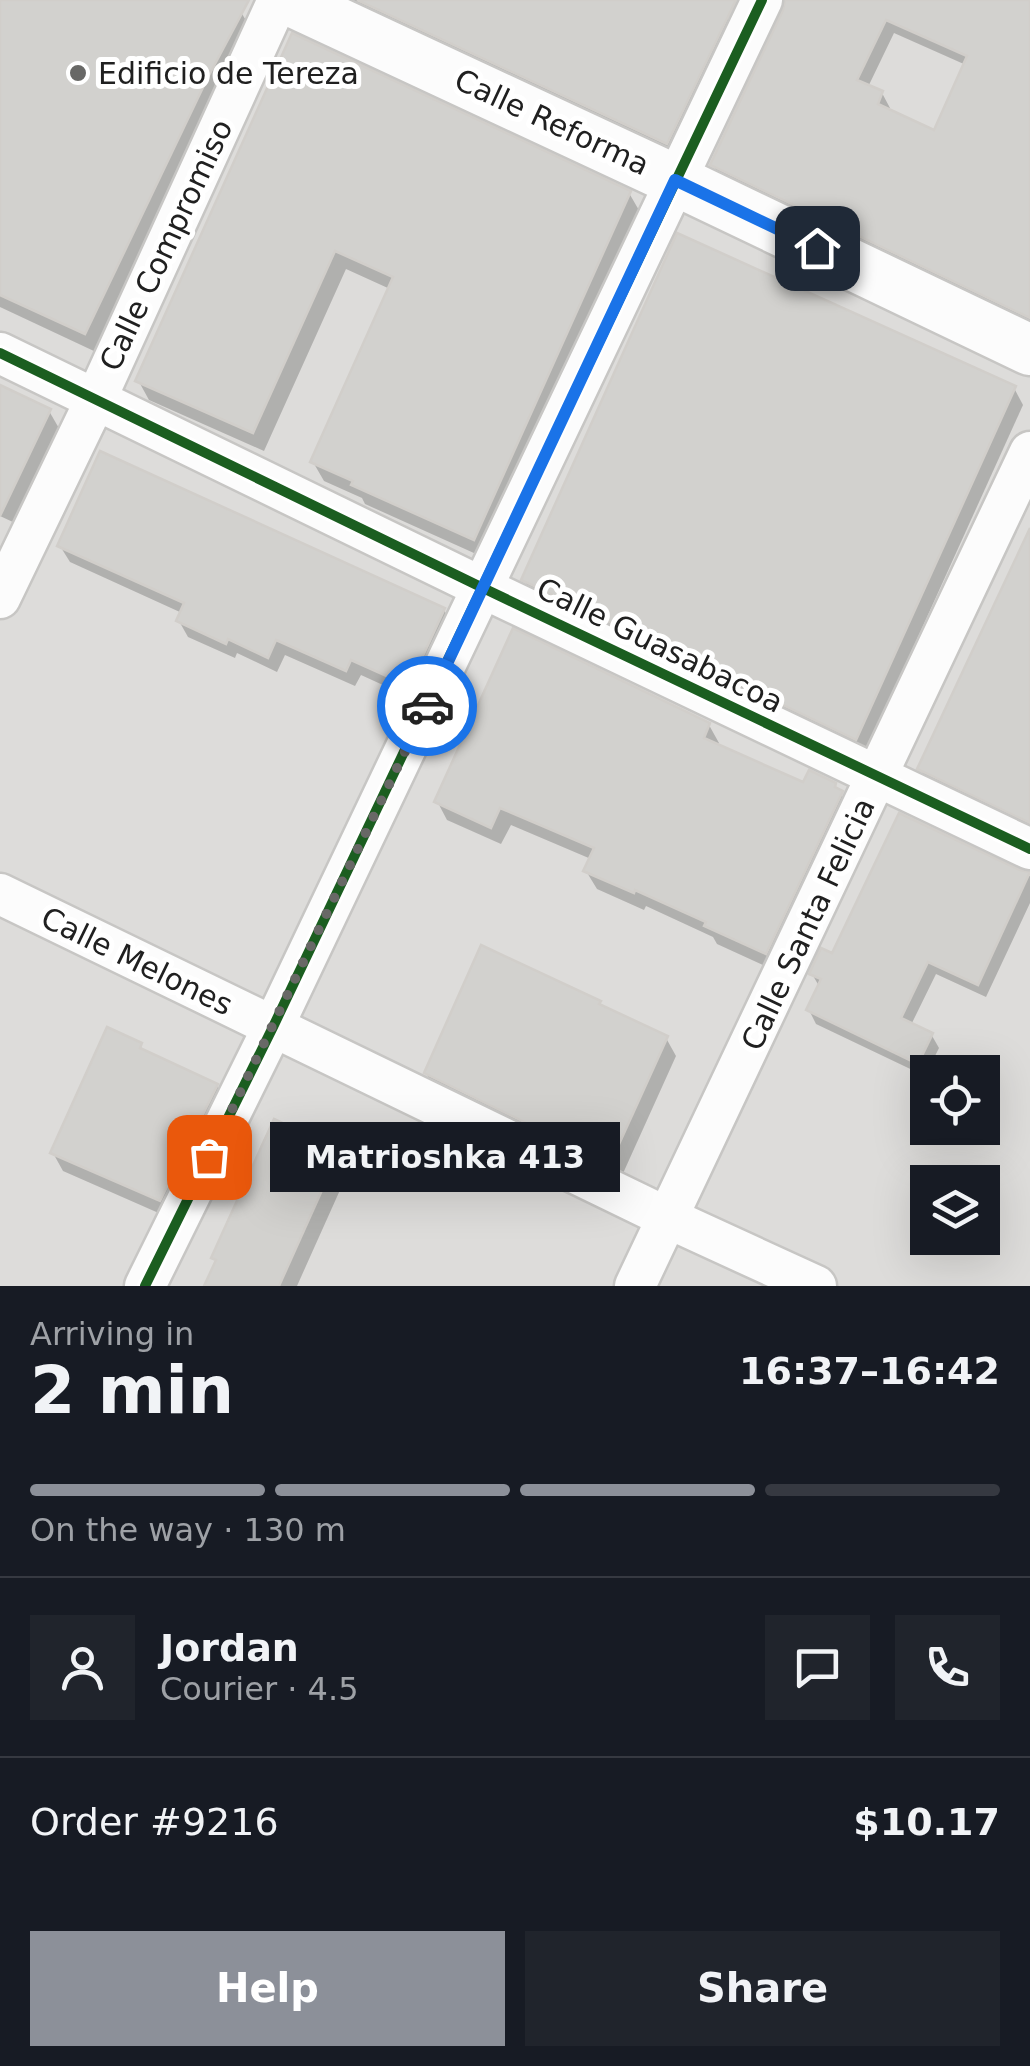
<!DOCTYPE html>
<html lang="en">
<head>
<meta charset="utf-8">
<style>
  :root { --surface:#171b24; --page:#20242c; --text:#f1f3f6; --muted:#9ea1a6; --line:#363941; --accent:#8c9099 }
  body { margin:0; font-family:"DejaVu Sans",sans-serif; background:var(--page); color:var(--text); height:100vh; display:flex; flex-direction:column; font-size:38px; white-space:nowrap }
  * { box-sizing:border-box; margin:0 }
  p { font-size:32px; color:var(--muted) }
  .icon { flex:none; width:55px; height:55px; fill:none; stroke:currentColor; stroke-width:2; stroke-linecap:round; stroke-linejoin:round }
  .map { position:relative; height:1286px; overflow:hidden }
  .sheet { display:flex; flex-direction:column; background:var(--surface); flex:1 }
  .sheet>* { flex:none }
  .controls { position:absolute; left:910px; top:1055px; display:grid; gap:20px }
  .controls a { display:grid; place-items:center; width:90px; height:90px; border-radius:0px; background:var(--surface); box-shadow:0 10px 40px #0002; font-size:50px }
  .pin { position:absolute; display:grid; place-items:center; width:85px; height:85px; color:#fff; margin:-42px; border-radius:20px; box-shadow:0 5px 15px #0006 }
  .courier { position:absolute; display:grid; place-items:center; width:100px; height:100px; margin:-50px; border:8px solid #1a73e8; border-radius:50%; background:#fff; color:#222; box-shadow:0 2px 12px #0007 }
  .bubble { position:absolute; height:70px; border-radius:0px; background:var(--surface); box-shadow:0 10px 40px #0002; font-size:32px; font-weight:600; line-height:70px; text-align:center }
  .summary em { font-style:normal; font-weight:600 }
  .summary div { display:flex; flex-direction:column-reverse }
  .summary { display:flex; align-items:center; justify-content:space-between; height:170px; padding:0 30px }
  h1 { font-size:65px; font-weight:600; line-height:75px }
  .bar { display:grid; grid-template-columns:repeat(4,1fr); gap:15px 10px; align-content:center; height:120px; padding:0 30px }
  .bar i { height:12px; border-radius:8px; background:var(--line) }
  .bar .current { background:var(--accent) }
  .bar p { grid-column:span 4 }
  .line { display:flex; align-items:center; gap:25px; padding:0 30px; border-top:2px solid var(--line) }
  .line div { flex:1 }
  .round { display:grid; place-items:center; flex:none; width:105px; height:105px; border-radius:0px; background:var(--page) }
  .button { display:flex; gap:20px; margin-top:auto; padding:20px 30px }
  .button a { flex:1; height:115px; border-radius:0px; background:var(--accent); color:#fff; font-size:40px; font-weight:600; line-height:115px; text-align:center }
  .button a+a { background:var(--page); color:var(--text) }
  .map>svg:first-child { display:block }
</style>
</head>
<body>
<div class="map">
<svg width="1030" height="1286" viewBox="0 0 1030 1286">
  <rect width="100%" height="100%" fill="#eeede8"/>
  <path fill="#dddcda" fill-rule="evenodd" d="M0 0H1030V1286H0ZM928 1072H982V1128H928ZM928 1182H982V1238H928Z"/>
  <g fill="#0003" fill-rule="evenodd">
    <polygon points="0,0 213,0 241,12 252,31 217,98 96,352 0,307"/>
    <polygon points="336,0 735,0 727,18 735,33 676,158"/>
    <path d="M788 0H1030V327L721 179 713 165ZM894 33 966 65 935 133 888 111 890 108 882 93 868 87Z"/>
    <polygon points="293,37 629,193 640,212 485,558 365,504 362,498 324,481 313,462 390,289 346,269 264,451 149,400 138,380"/>
    <polygon points="0,388 49,411 60,430 15,523 0,516"/>
    <polygon points="1014,388 1023,405 865,754 533,596 524,580"/>
    <polygon points="1030,535 1030,833 929,784 920,768"/>
    <polygon points="60,546 444,610 453,626 418,701 361,675 355,686 285,655 277,672 237,653 235,658 188,637 179,621 182,613 70,562"/>
    <polygon points="709,725 719,743 718,746 804,786 835,785 852,811 776,971 717,944 713,937 646,906 644,910 597,889 586,871 591,859 511,825 501,844 447,820 437,801"/>
    <polygon points="1019,873 1030,876 1030,903 986,997 936,974 911,1025 931,1034 939,1048 925,1076 816,1024 809,1010 819,986 812,974 834,956"/>
    <polygon points="599,1003 602,1009 666,1038 676,1056 620,1180 437,1091 426,1073"/>
    <polygon points="140,1045 144,1053 217,1086 227,1103 170,1218 63,1171 53,1153"/>
    <polygon points="339,1152 349,1170 297,1286 207,1286 217,1263 214,1258"/>
  </g>
  <g fill="#d2d1ce" stroke="#d1ceca" stroke-width="2.5" fill-rule="evenodd">
    <polygon points="0,0 249,0 207,79 85,334 0,295"/>
    <polygon points="357,0 736,0 667,144"/>
    <path d="M785 0H1030V318L710 165 783 10ZM886 20 967 56 934 130 878 104 883 91 857 80Z"/>
    <polygon points="292,33 631,191 474,540 351,485 353,481 310,462 393,277 335,251 253,433 135,381"/>
    <polygon points="677,233 1016,386 856,740 521,580"/>
    <polygon points="0,385 51,409 0,516"/>
    <polygon points="100,451 445,608 409,686 351,660 346,671 276,640 268,658 228,639 226,644 176,621 184,603 57,546"/>
    <polygon points="1030,528 1030,823 917,769"/>
    <polygon points="513,628 710,723 704,738 803,782 809,770 836,783 835,787 843,791 766,954 704,926 706,922 635,890 634,893 583,871 594,848 500,808 491,828 434,802"/>
    <polygon points="899,813 1020,870 1030,872 978,985 928,962 901,1018 933,1033 918,1064 806,1010 821,979 809,974 821,948 832,953"/>
    <polygon points="481,945 601,1001 599,1004 668,1036 610,1164 424,1073"/>
    <polygon points="107,1027 142,1043 140,1048 218,1084 160,1201 50,1153"/>
    <polygon points="274,1119 340,1150 279,1286 204,1286 216,1260 211,1258"/>
  </g>
  <g fill="none" stroke-linecap="round" stroke-linejoin="round">
    <g stroke="#c7c6c4" stroke-width="45">
      <g id="minor">
        <polyline points="0,353 483,588 1030,849"/>
        <polyline points="0,598 96,399 278,0"/>
        <polyline points="0,894 668,1218 816,1286"/>
        <polyline points="145,1286 273,1027 762,0"/>
        <polyline points="635,1286 1030,452"/>
      </g>
    </g>
    <g stroke="#c7c6c4" stroke-width="55">
      <polyline id="tertiary" points="289,0 675,180 1030,350"/>
    </g>
    <use href="#minor" stroke="#fcfcfc" stroke-width="40"/>
    <use href="#tertiary" stroke="#fcfcfc" stroke-width="50"/>
    <g stroke="#fff" stroke-width="16">
      <g id="cycleway">
        <polyline points="0,353 483,588 1030,849"/>
        <polyline points="145,1286 273,1027 762,0"/>
      </g>
    </g>
    <use href="#cycleway" stroke="#1b5e20" stroke-width="10"/>
  </g>
  <g fill="none" stroke-linecap="round" stroke-linejoin="round">
    <polyline stroke="#686866" stroke-width="10" stroke-dasharray="0 18" points="209,1157 427,706"/>
    <polyline stroke="#1a73e8" stroke-width="12" points="427,706 675,180 817,248"/>
  </g>
  <circle fill="#686866" stroke="#fff" stroke-width="4" cx="78" cy="73" r="10"/>
  <g text-anchor="middle" dominant-baseline="central" stroke-width="10" stroke-linejoin="round" paint-order="stroke">
    <g font-size="30" fill="#202020" stroke="#fff" text-anchor="start">
      <text x="98" y="73">Edificio de Tereza</text>
    </g>
    <g font-size="30" fill="#202020" stroke="#fff">
      <text transform="translate(552 122) rotate(25)">Calle Reforma</text>
      <text transform="translate(166 245) rotate(-65)">Calle Compromiso</text>
      <text transform="translate(660 645) rotate(26)">Calle Guasabacoa</text>
      <text transform="translate(808 924) rotate(-65)">Calle Santa Felicia</text>
      <text transform="translate(137 961) rotate(26)">Calle Melones</text>
    </g>
  </g>
</svg>
<div class="controls">
<a><svg class="icon" aria-label="locate" viewBox="0 0 24 24"><circle cx="12" cy="12" r="6"/><path d="M12 2v4M12 18v4M2 12h4M18 12h4"/></svg></a>
<a><svg class="icon" aria-label="layers" viewBox="0 0 24 24"><path d="M12 4l9 5-9 5-9-5zM3 14l9 5 9-5"/></svg></a>
</div>
<div class="pin" style="left:209px;top:1157px;background:#ea580c"><svg class="icon" aria-label="bag" viewBox="0 0 24 24"><path d="M5 8h14l-1 12H6zM9 8a3 3 0 0 1 6 0"/></svg></div>
<div class="pin" style="left:817px;top:248px;background:#1f2937"><svg class="icon" aria-label="home" viewBox="0 0 24 24"><path d="M3 11l9-7 9 7M6 9v11h12V9"/></svg></div>
<div class="courier" style="left:427px;top:706px"><svg class="icon" aria-label="car" viewBox="0 0 24 24"><path d="M5 17H2v-5l4-1 3-4h7l3 4 3 1v5h-3M9 17h6M6 11h13"/><circle cx="7" cy="17" r="2"/><circle cx="17" cy="17" r="2"/></svg></div>
<div class="bubble" style="left:270px;top:1122px;width:350px">Matrioshka 413</div>
</div>
<section class="sheet">
<div class="summary"><div><h1>2 min</h1><p>Arriving in</p></div><em>16:37–16:42</em></div>
<div class="bar"><i class="current"></i><i class="current"></i><i class="current"></i><i></i><p>On the way · 130 m</p></div>
<div class="line" style="height:180px"><a class="round"><svg class="icon" aria-label="person" viewBox="0 0 24 24"><circle cx="12" cy="8" r="4"/><path d="M4 21q1-7 8-7t8 7"/></svg></a><div><b>Jordan</b><p>Courier · 4.5</p></div><a class="round"><svg class="icon" aria-label="chat" viewBox="0 0 24 24"><path d="M4 5h16v11H9l-5 4z"/></svg></a><a class="round"><svg class="icon" aria-label="phone" viewBox="0 0 24 24"><path d="M5 4h4l2 5-3 2q2 4 5 5l2-3 5 2v4C11 20 4 13 5 4z"/></svg></a></div>
<div class="line" style="height:130px"><div>Order #9216</div><b>$10.17</b></div>
<div class="button"><a>Help</a><a>Share</a></div>
</section>
</body>
</html>
